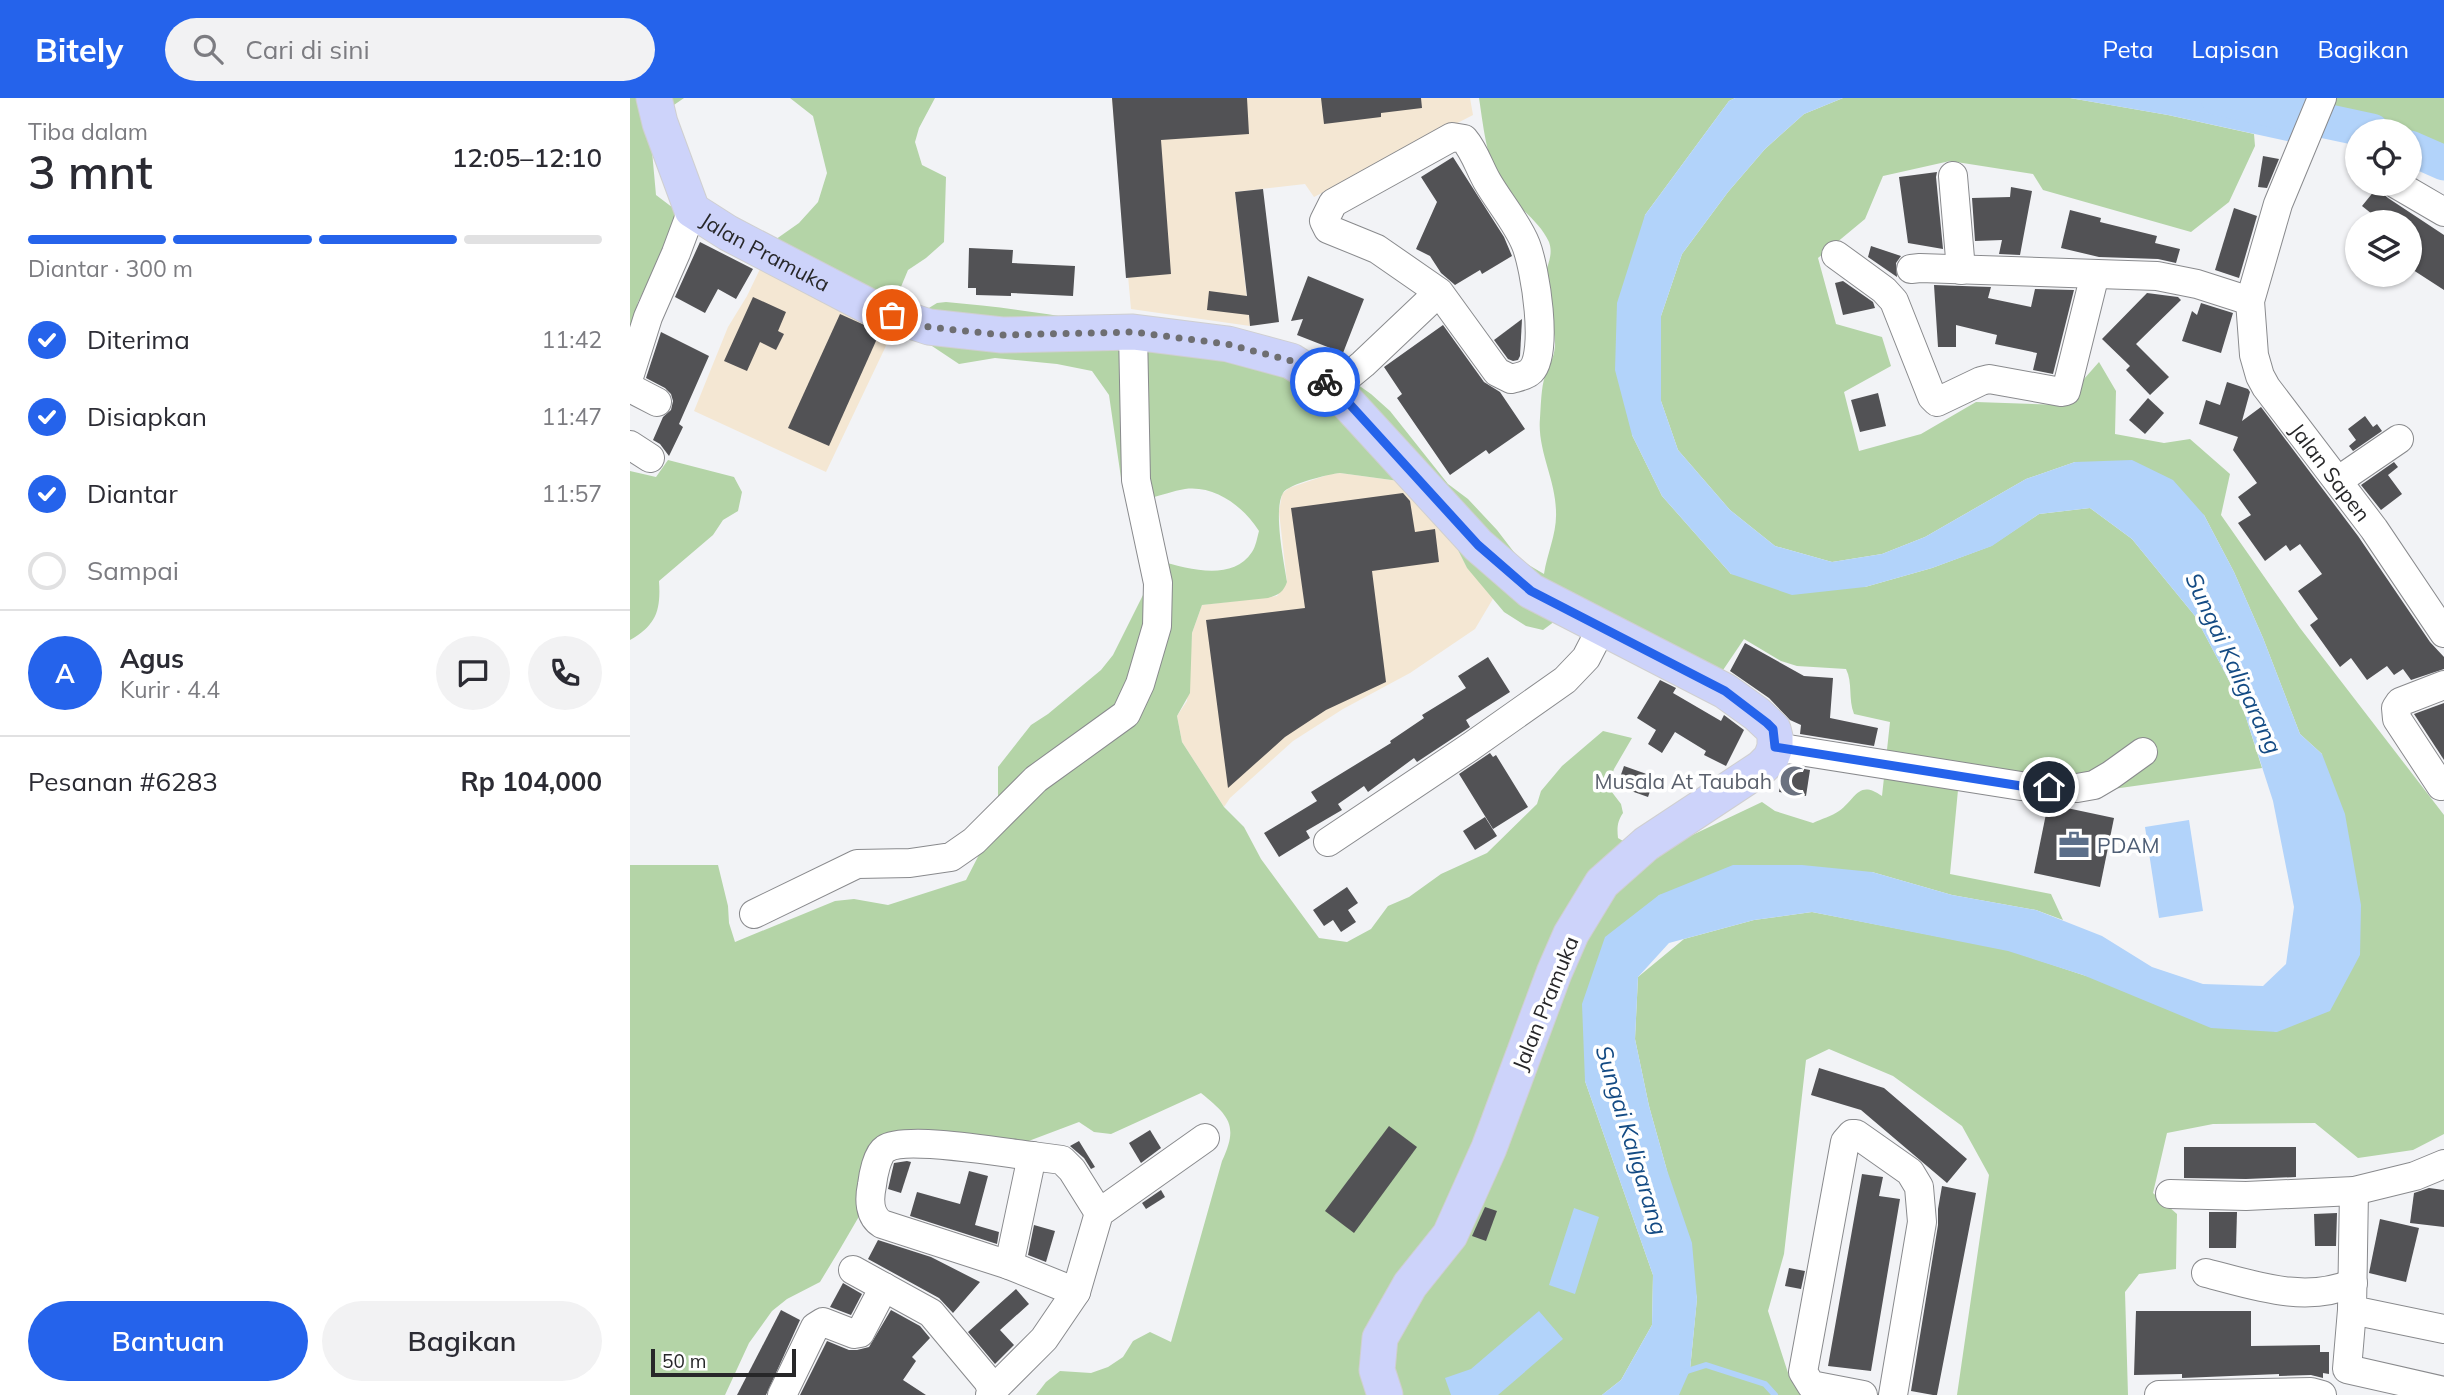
<!DOCTYPE html>
<html lang="id">
<head>
<meta charset="utf-8">
<style>
  :root { --surface:#fff; --page:#f2f2f3; --text:#2b2b33; --muted:#7c7c81; --line:#e1e1e2; --accent:#2563eb }
  body { margin:0; font-family:Mulish,sans-serif; background:var(--page); color:var(--text); height:100vh; display:flex; flex-direction:column; font-size:26px; white-space:nowrap }
  * { box-sizing:border-box; margin:0 }
  p { font-size:23px; color:var(--muted) }
  .icon { flex:none; width:38px; height:38px; fill:none; stroke:currentColor; stroke-width:2; stroke-linecap:round; stroke-linejoin:round }
  .map { position:relative; flex:1; overflow:hidden }
  .sheet { display:flex; flex-direction:column; background:var(--surface); width:630px }
  .sheet>* { flex:none }
  .controls { position:absolute; left:1715px; top:21px; display:grid; gap:14px }
  .controls a { display:grid; place-items:center; width:77px; height:77px; border-radius:50%; background:var(--surface); box-shadow:0 2px 5px #0004; font-size:35px }
  .scale { position:absolute; left:21px; bottom:18px; width:145px; box-sizing:border-box; padding-left:7px; border:4px solid #272729; border-top:0; font-size:19px; line-height:24px; white-space:nowrap; color:#272729; -webkit-text-stroke:5px #fff; paint-order:stroke }
  .pin { position:absolute; display:grid; place-items:center; width:60px; height:60px; color:#fff; margin:-30px; border:4px solid #fff; border-radius:50%; box-shadow:0 2px 7px #0007 }
  .courier { position:absolute; display:grid; place-items:center; width:70px; height:70px; margin:-35px; border:5px solid #2563eb; border-radius:50%; background:#fff; color:#222; box-shadow:0 2px 9px #0007 }
  .head em { font-style:normal; font-weight:600 }
  .head div { display:flex; flex-direction:column-reverse }
  .head { display:flex; align-items:center; justify-content:space-between; height:119px; padding:0 28px }
  h1 { font-size:46px; font-weight:600; line-height:52px }
  .bar { display:grid; grid-template-columns:repeat(4,1fr); gap:10px 7px; align-content:center; height:84px; padding:0 28px }
  .bar i { height:9px; border-radius:5px; background:var(--line) }
  .bar .active { background:var(--accent) }
  .bar p { grid-column:span 4 }
  .line { display:flex; align-items:center; gap:18px; padding:0 28px; border-top:2px solid var(--line) }
  .line div { flex:1 }
  .round { display:grid; place-items:center; flex:none; width:74px; height:74px; border-radius:37px; background:var(--page) }
  ol { padding:0 28px; list-style:none }
  li { display:flex; align-items:center; gap:21px; height:77px }
  li p { margin-inline-start:auto }
  li .icon { padding:7px; border-radius:50%; background:var(--accent); color:#fff; stroke-width:4 }
  li:last-child { color:var(--muted) }
  li i { width:38px; height:38px; border:4px solid var(--line); border-radius:50% }
  .action { display:flex; gap:14px; margin-top:auto; padding:14px 28px }
  .action a { flex:1; height:80px; border-radius:42px; background:var(--accent); color:#fff; font-size:28px; font-weight:600; line-height:80px; text-align:center }
  .action a+a { background:var(--page); color:var(--text) }
  header { display:flex; align-items:center; gap:42px; box-sizing:border-box; height:98px; padding:0 35px; background:var(--accent); color:#fff }
  header strong { font-size:33px }
  nav { display:flex; gap:38px; margin-inline-start:auto; font-size:24px }
  .search { width:490px; height:63px; background:var(--page); display:flex; align-items:center; gap:18px; box-sizing:border-box; padding:0 24px; border-radius:38px; color:var(--muted); font-size:26px }
  main { display:flex; flex:1; min-height:0 }
  .map>svg:first-child { display:block }
</style>
</head>
<body>
<header>
<strong>Bitely</strong>
<div class="search"><svg class="icon" aria-label="search" viewBox="0 0 24 24"><circle cx="10" cy="10" r="6"/><path d="M15 15l6 6"/></svg>Cari di sini</div>
<nav><a>Peta</a><a>Lapisan</a><a>Bagikan</a></nav>
</header>
<main>
<section class="sheet">
<div class="head"><div><h1>3 mnt</h1><p>Tiba dalam</p></div><em>12:05–12:10</em></div>
<div class="bar"><i class="active"></i><i class="active"></i><i class="active"></i><i></i><p>Diantar · 300 m</p></div>
<ol>
<li><svg class="icon" aria-label="check" viewBox="0 0 24 24"><path d="M5 12l5 5 9-10"/></svg>Diterima<p>11:42</p></li>
<li><svg class="icon" aria-label="check" viewBox="0 0 24 24"><path d="M5 12l5 5 9-10"/></svg>Disiapkan<p>11:47</p></li>
<li><svg class="icon" aria-label="check" viewBox="0 0 24 24"><path d="M5 12l5 5 9-10"/></svg>Diantar<p>11:57</p></li>
<li><i></i>Sampai</li>
</ol>
<div class="line" style="height:126px"><b class="round" style="background:var(--accent);color:#fff">A</b><div><b>Agus</b><p>Kurir · 4.4</p></div><a class="round"><svg class="icon" aria-label="chat" viewBox="0 0 24 24"><path d="M4 5h16v11H9l-5 4z"/></svg></a><a class="round"><svg class="icon" aria-label="phone" viewBox="0 0 24 24"><path d="M5 4h4l2 5-3 2q2 4 5 5l2-3 5 2v4C11 20 4 13 5 4z"/></svg></a></div>
<div class="line" style="height:91px"><div>Pesanan #6283</div><b>Rp 104,000</b></div>
<div class="action"><a>Bantuan</a><a>Bagikan</a></div>
</section>
<div class="map">
<svg width="1814" height="1297" viewBox="0 0 1814 1297">
  <rect width="100%" height="100%" fill="#f2f3f6"/>
  <g fill="#f4e7d3">
    <polygon points="482,0 840,0 843,17 684,99 675,86 605,94 620,228 501,211"/>
    <polygon points="130,171 264,231 196,374 64,313 98,229 117,198"/>
    <polygon points="710,375 769,383 825,446 837,470 864,499 845,531 780,575 713,611 663,643 600,700 594,709 552,644 547,618 557,603 562,535 572,507 647,498 657,484 649,414 652,396 659,390 700,376"/>
  </g>
  <g fill="#b4d4a7" fill-rule="evenodd">
    <polygon points="0,0 54,0 41,9 20,31 26,97 55,119 44,134 8,204 0,237"/>
    <polygon points="160,0 305,0 289,30 285,44 292,67 316,79 314,144 296,160 278,172 268,196 250,201 142,144 169,125 188,104 197,75 183,18"/>
    <path d="M849 0H1105L1099 3 1015 117 1002 337 1032 398 1101 476 1235 489 1302 470 1361 448 1409 416 1460 410 1502 441 1565 518 1612 607 1632 670 1476 692H1328L1320 776 1421 796 1433 822 1406 812 1322 797 1242 774 1029 797 955 983 1023 1177 1022 1227 991 1282 972 1297H406L416 1284 430 1273 461 1275 478 1269 493 1259 503 1243 520 1234 541 1244 592 1063C609 1027 599 1018 571 995L481 1036 464 1034 449 1024 388 1047H248L231 1115 210 1151 190 1184 157 1201 142 1213 119 1245 95 1297H0V767H88L98 808 99 825 105 844 205 803 224 801 258 807 336 782 354 747 368 735V669L401 627 418 616 471 572 483 557 530 463C559 471 602 484 622 454 626 448 627 440 629 433 614 409 585 387 555 391 543 393 532 397 521 400L491 380 479 297 462 273 427 266 365 260 329 266 290 240 294 213 307 205 316 204C448 215 578 247 707 272L741 296 760 313 818 386 838 401 867 432 890 462 914 476C917 456 927 435 926 414 926 382 907 352 910 320 911 307 911 290 915 278 918 266 924 262 925 248 926 228 912 199 915 180 916 168 924 158 919 144 910 124 891 112 878 96 857 70 854 32 849 0ZM710 375 769 383 825 446 837 470 874 514 896 528 913 532 929 520 1089 578 1114 541 1151 563 1167 568 1216 571C1223 585 1218 601 1224 616L1260 624 1252 698C1228 681 1226 701 1209 713 1202 718 1191 721 1183 725L1145 713 1132 704 1018 758 988 740C987 730 987 724 993 715L991 706 978 689 984 671 1002 640 973 633 932 668 911 693 907 706 857 755 811 776 779 799 758 808 741 831 717 844 689 840 631 761 614 729 594 709 552 644 547 618 560 595 562 535 572 507 638 500C648 497 653 495 657 484 654 464 643 412 653 395 658 386 699 376 710 375Z"/>
    <polygon points="1213,0 1440,0 1538,17 1624,36 1625,48 1599,104 1561,134 1413,92 1403,76 1320,63 1253,78 1235,121 1188,160 1206,226 1252,239 1261,268 1214,294 1229,353 1291,336 1346,304 1431,307 1469,264 1486,293 1485,336 1534,345 1560,341 1600,376 1591,417 1670,530 1814,717 1814,1036 1783,1052 1728,1060 1685,1025 1583,1026 1537,1035 1523,1095 1547,1116 1546,1171 1509,1176 1495,1194 1498,1297 1327,1297 1359,1077 1332,1028 1263,978 1199,951 1176,962 1154,1156 1138,1213 1160,1281 1180,1297 1046,1297 1060,1272 1067,1200 1036,1069 1019,1008 1005,941 1008,879 1054,841 1124,822 1182,814 1378,852 1453,877 1647,934 1692,656 1670,636 1633,540 1604,474 1574,417 1445,364 1396,381 1295,439 1252,456 1202,464 1145,448 1100,412 1048,352 1031,303 1031,218 1052,156 1098,94 1135,51 1174,16"/>
    <path d="M1676 0H1814V50L1780 37V33C1766 33 1754 27 1741 23 1718 15 1698 11 1676 0Z"/>
    <path d="M38 362 104 379 112 394 108 413 93 422 83 437 29 483C31 513 26 527 0 542V373L26 379Z"/>
  </g>
  <g fill="#b2d3fa">
    <polygon points="1105,0 1213,0 1174,16 1135,51 1098,94 1052,156 1031,218 1031,303 1048,352 1100,412 1145,448 1202,464 1252,456 1295,439 1396,381 1445,364 1502,362 1543,382 1574,417 1604,474 1633,540 1670,636 1692,656 1715,716 1731,807 1730,857 1700,913 1647,934 1581,930 1453,877 1378,853 1182,814 1124,822 1039,845 1008,879 1005,941 1019,1008 1036,1069 1062,1145 1067,1201 1060,1272 1049,1297 972,1297 991,1282 1022,1227 1023,1177 955,983 952,906 975,839 1029,797 1103,767 1172,767 1242,774 1322,797 1406,812 1472,838 1522,869 1573,886 1633,888 1656,866 1664,809 1643,703 1612,607 1565,518 1502,441 1460,410 1409,416 1362,448 1302,470 1235,489 1162,497 1101,476 1032,398 1002,337 985,272 987,205 1015,117 1099,3"/>
    <polygon points="1440,0 1676,0 1678,1 1666,45 1538,17"/>
    <polygon points="1559,722 1573,813 1529,820 1515,729"/>
    <polygon points="944,1110 969,1119 945,1196 919,1187"/>
    <polygon points="909,1213 933,1241 868,1297 821,1297 815,1280 841,1271"/>
  </g>
  <g fill="none" stroke-linecap="round" stroke-linejoin="round">
    <polyline stroke="#b2d3fa" stroke-width="6" points="1054,1274 1076,1267 1135,1286 1145,1297"/>
    <g stroke="#b2d3fa" stroke-width="35">
      <polyline points="1588,0 1742,33"/>
      <polyline points="1780,50 1814,65"/>
    </g>
  </g>
  <g fill="#525255">
    <polygon points="482,0 617,0 619,36 531,42 541,176 496,180"/>
    <polygon points="691,0 791,0 792,10 751,15 751,19 694,26"/>
    <polygon points="1633,58 1649,61 1637,90 1628,89"/>
    <polygon points="823,59 874,139 882,158 852,176 850,172 825,187 811,175 800,158 786,151 807,104 791,79"/>
    <polygon points="1307,74 1306,79 1313,151 1278,145 1269,79"/>
    <polygon points="1749,87 1752,95 1758,100 1814,137 1814,192 1780,170 1780,124 1752,124 1732,108"/>
    <polygon points="1381,89 1402,93 1390,157 1369,156 1372,142 1345,143 1342,100 1380,99"/>
    <polygon points="633,91 649,224 620,228 619,217 577,212 579,193 617,198 605,94"/>
    <polygon points="1604,110 1627,118 1609,180 1585,172"/>
    <polygon points="1440,112 1471,120 1470,124 1527,138 1525,145 1550,151 1546,165 1528,161 1469,159 1431,150"/>
    <polygon points="70,144 123,171 106,201 88,191 75,215 45,199"/>
    <polygon points="1241,148 1271,158 1266,165 1267,179 1238,159"/>
    <polygon points="339,150 383,152 382,165 445,168 443,198 381,195 381,198 346,197 346,190 338,190"/>
    <polygon points="678,178 734,201 713,255 667,237 673,221 661,223"/>
    <polygon points="1213,183 1243,204 1245,210 1213,217 1205,185"/>
    <polygon points="1304,187 1361,189 1358,200 1401,209 1405,191 1444,192 1423,276 1403,272 1407,255 1365,246 1367,237 1326,227 1326,249 1308,249"/>
    <polygon points="1517,195 1548,199 1551,202 1506,246 1539,279 1520,297 1496,272 1500,268 1472,241"/>
    <polygon points="123,199 156,214 148,233 154,236 146,252 130,244 117,273 94,263"/>
    <polygon points="1571,205 1603,215 1591,255 1552,243 1562,213 1567,217"/>
    <polygon points="210,216 250,234 199,348 158,330"/>
    <polygon points="892,221 890,258 888,262 883,263 878,261 864,242"/>
    <polygon points="813,227 854,284 870,294 895,331 859,356 856,352 820,377 767,300 772,296 754,269"/>
    <polygon points="31,234 79,258 49,326 53,329 39,358 30,346 23,342 33,319 41,312 43,303 41,296 35,290 16,280"/>
    <polygon points="1597,284 1618,291 1620,294 1612,323 1631,309 1728,438 1800,544 1814,559 1814,571 1781,582 1773,571 1764,577 1757,568 1737,582 1721,560 1710,569 1680,527 1688,521 1668,493 1692,476 1670,446 1660,453 1656,447 1635,463 1608,425 1621,417 1608,399 1627,385 1603,352 1608,339 1569,326 1576,302 1590,307"/>
    <polygon points="1248,295 1256,328 1230,334 1221,302"/>
    <polygon points="1518,300 1534,315 1515,336 1499,322"/>
    <polygon points="1735,318 1743,329 1747,326 1752,333 1723,353 1719,348 1726,342 1718,331"/>
    <polygon points="1764,364 1768,369 1758,377 1772,396 1751,412 1731,387"/>
    <polygon points="773,395 780,403 785,434 805,431 809,464 742,473 756,584 696,612 655,639 598,690 576,522 675,510 661,410"/>
    <polygon points="1115,545 1174,578 1203,580 1200,620 1248,630 1244,648 1170,636 1171,627 1160,622 1139,600 1100,573"/>
    <polygon points="858,559 880,594 836,622 840,629 787,664 784,660 738,694 734,688 708,706 712,712 676,733 680,740 649,759 634,735 687,703 681,694 761,645 760,643 794,620 792,617 836,590 828,578"/>
    <polygon points="1030,582 1046,590 1043,595 1091,623 1094,617 1114,632 1096,668 1074,657 1076,653 1045,634 1032,655 1018,646 1026,632 1007,620"/>
    <polygon points="1814,605 1814,662 1784,616"/>
    <polygon points="860,655 863,659 866,657 898,709 863,731 829,676"/>
    <polygon points="994,668 1025,679 1018,699 987,688"/>
    <polygon points="1159,668 1180,672 1176,698 1149,694 1151,678"/>
    <polygon points="1418,706 1484,720 1470,789 1404,775"/>
    <polygon points="855,719 867,738 845,752 833,733"/>
    <polygon points="717,789 728,805 718,812 726,824 711,834 703,822 694,828 683,812"/>
    <polygon points="1189,970 1254,990 1337,1061 1317,1085 1231,1012 1181,997"/>
    <polygon points="759,1028 787,1049 724,1135 695,1113"/>
    <polygon points="520,1032 531,1050 511,1065 499,1045"/>
    <polygon points="449,1043 465,1069 461,1071 454,1060 440,1048"/>
    <polygon points="1554,1049 1666,1049 1666,1079 1616,1081 1554,1080"/>
    <polygon points="277,1063 281,1064 271,1095 258,1091 264,1065"/>
    <polygon points="339,1073 358,1078 345,1127 369,1134 367,1146 280,1118 287,1094 330,1106"/>
    <polygon points="1232,1076 1253,1079 1249,1098 1270,1101 1241,1273 1198,1268"/>
    <polygon points="1312,1088 1346,1095 1307,1297 1303,1297 1281,1293 1308,1127 1308,1111"/>
    <polygon points="1799,1090 1814,1092 1814,1129 1780,1125 1784,1095"/>
    <polygon points="531,1092 535,1099 516,1111 512,1105"/>
    <polygon points="855,1109 867,1113 856,1143 842,1138"/>
    <polygon points="1579,1114 1607,1114 1606,1150 1579,1150"/>
    <polygon points="1707,1115 1706,1148 1685,1148 1684,1116"/>
    <polygon points="1750,1121 1789,1130 1776,1184 1739,1175"/>
    <polygon points="404,1127 425,1133 416,1164 398,1157"/>
    <polygon points="248,1142 301,1159 350,1184 323,1215 309,1200 238,1161"/>
    <polygon points="1159,1170 1175,1173 1171,1191 1155,1188"/>
    <polygon points="213,1185 232,1196 221,1217 200,1209"/>
    <polygon points="386,1191 399,1206 370,1232 384,1247 365,1266 338,1234"/>
    <polygon points="151,1212 170,1222 136,1297 107,1297"/>
    <polygon points="261,1212 290,1228 300,1240 282,1259 286,1263 273,1282 296,1297 170,1297 197,1243 219,1252 227,1252 239,1249"/>
    <polygon points="1506,1213 1621,1213 1621,1248 1690,1247 1690,1254 1699,1254 1699,1276 1693,1275 1693,1280 1681,1277 1649,1278 1649,1276 1552,1280 1552,1276 1504,1277"/>
  </g>
  <g fill="none" stroke-linecap="round" stroke-linejoin="round">
    <g stroke="#898a8d" stroke-width="30">
      <g id="minor">
        <path id="s1" d="M1692 0 1648 106 1620 203 1624 257 1630 278 1636 289 1744 431 1814 535"/>
        <polyline points="1323,78 1331,172"/>
        <polyline points="1766,86 1814,114"/>
        <polyline points="1206,157 1254,192 1264,203 1302,299 1307,304 1351,283 1359,281 1431,294 1436,293 1465,176"/>
        <polyline points="1281,171 1290,170 1527,178 1567,186 1620,203"/>
        <polyline points="0,276 18,219 46,155 62,112"/>
        <polyline points="0,290 27,304"/>
        <path d="M704 290 733 266 809 194 747 151 698 131 694 123 703 105 822 39 834 41C845 54 849 69 857 83 869 104 888 126 896 147 905 170 919 255 901 273 896 278 888 279 881 281L867 274 809 194"/>
        <polyline points="0,347 20,360"/>
        <polyline points="1709,382 1769,341"/>
        <polyline points="1145,649 1391,688 1447,690 1464,687 1481,677 1513,654"/>
        <polyline points="1811,688 1767,621 1766,610 1770,604 1814,587"/>
        <polyline points="698,744 840,649 935,582 956,560 972,529"/>
        <polyline points="124,816 227,766 280,765 321,759 344,743 406,681 496,616 510,586 527,528 528,485 506,382 503,234"/>
        <path d="M402 1058C375 1055 275 1037 255 1051 247 1056 243 1078 242 1087 239 1101 239 1118 252 1126L379 1167 446 1194"/>
        <polyline points="1724,1093 1722,1212 1814,1231"/>
        <polyline points="1540,1096 1616,1098 1724,1093 1785,1078 1814,1066"/>
        <polyline points="379,1167 402,1058 432,1062 442,1072 469,1115"/>
        <polyline points="223,1172 301,1215 358,1283 362,1293 360,1297"/>
        <path d="M1576 1175C1623 1187 1675 1206 1723 1185"/>
        <polyline points="1722,1212 1717,1271 1814,1293"/>
        <polyline points="362,1293 414,1241 446,1194 469,1115 575,1040"/>
        <polyline points="152,1297 185,1229 193,1224 224,1236 230,1235 254,1189"/>
        <polyline points="1233,1297 1181,1287 1173,1274 1215,1044 1222,1036 1226,1036 1280,1074 1289,1089 1292,1124 1263,1297"/>
        <polyline points="1529,1297 1681,1294 1692,1297"/>
      </g>
    </g>
    <g stroke="#cfcfd0" stroke-width="37">
      <g id="major">
        <path id="s2" d="M24 0 30 25 62 112 98 135 244 211 299 229 372 237 503 234 598 246 661 263 704 290 848 447 901 493 1095 593 1127 616 1143 631 1145 639V649L1141 660 1131 670 1016 746 972 785 941 836 924 875 859 1050 820 1137 780 1187 750 1240 747 1272 755 1297"/>
      </g>
    </g>
    <use href="#minor" stroke="#fff" stroke-width="28"/>
    <use href="#major" stroke="#cdd3fa" stroke-width="35"/>
  </g>
  <g fill="none" stroke-linecap="round" stroke-linejoin="round">
    <polyline stroke="#6e6e71" stroke-width="7" stroke-dasharray="0 12.6" points="262,217 299,229 372,237 503,234 597,246 662,263 695,284"/>
    <polyline stroke="#2563eb" stroke-width="9" points="695,284 704,289 848,447 901,493 1095,593 1137,625 1143,631 1145,649 1391,688 1419,689"/>
  </g>
  <defs>
    <g id="mosque-bare" transform="scale(2.415)"><path d="M3.5-4.9A6 6 0 1 0 3.5 4.9A5 5 0 1 1 3.5-4.9Z" fill="#6b7280" stroke="#fff" stroke-width="2.5" paint-order="stroke"/></g>
    <g id="office-bare" transform="scale(2.415)"><path d="M-6-3h4V-5.5h4V-3h4V5H-6ZM-1-4.5V-3h2v-1.5ZM-6 0V1H6V0Z" fill="#5c6f8a" stroke="#fff" stroke-width="2.5" paint-order="stroke"/></g>
  </defs>
  <g fill-rule="evenodd">
    <use href="#mosque-bare" x="1165" y="683"/>
    <use href="#office-bare" x="1444" y="747"/>
  </g>
  <g text-anchor="middle" dominant-baseline="central" stroke-width="7" stroke-linejoin="round" paint-order="stroke">
    <g font-size="21" fill="#272729" stroke="#fff">
      <text stroke="none"><textPath href="#s2" startOffset="203">Jalan Pramuka</textPath></text>
      <text stroke="none"><textPath href="#s1" startOffset="411">Jalan Sapen</textPath></text>
      <text transform="translate(915 905) rotate(-68)">Jalan Pramuka</text>
    </g>
    <g font-size="21" fill="#5b616d" stroke="#fff" text-anchor="end">
      <text x="1142" y="683">Musala At Taubah</text>
    </g>
    <g font-size="21" fill="#4e5e75" stroke="#fff" text-anchor="start">
      <text x="1467" y="747">PDAM</text>
    </g>
    <g font-size="23" font-style="italic" fill="#144b84" stroke="#fff">
      <text transform="translate(1604 565) rotate(65)">Sungai Kaligarang</text>
      <text transform="translate(1002 1042) rotate(73)">Sungai Kaligarang</text>
    </g>
  </g>
</svg>
<div class="controls">
<a><svg class="icon" aria-label="locate" viewBox="0 0 24 24"><circle cx="12" cy="12" r="6"/><path d="M12 2v4M12 18v4M2 12h4M18 12h4"/></svg></a>
<a><svg class="icon" aria-label="layers" viewBox="0 0 24 24"><path d="M12 4l9 5-9 5-9-5zM3 14l9 5 9-5"/></svg></a>
</div>
<div class="scale">50 m</div>
<div class="pin" style="left:262px;top:217px;background:#ea580c"><svg class="icon" aria-label="bag" viewBox="0 0 24 24"><path d="M5 8h14l-1 12H6zM9 8a3 3 0 0 1 6 0"/></svg></div>
<div class="pin" style="left:1419px;top:689px;background:#1f2937"><svg class="icon" aria-label="home" viewBox="0 0 24 24"><path d="M3 11l9-7 9 7M6 9v11h12V9"/></svg></div>
<div class="courier" style="left:695px;top:284px"><svg class="icon" aria-label="bike" viewBox="0 0 24 24"><circle cx="6" cy="16" r="4"/><circle cx="18" cy="16" r="4"/><path d="M6 16l4-8h5l3 8M10 8l3 8H6M13 5h3"/></svg></div>
</div>
</main>
</body>
</html>
